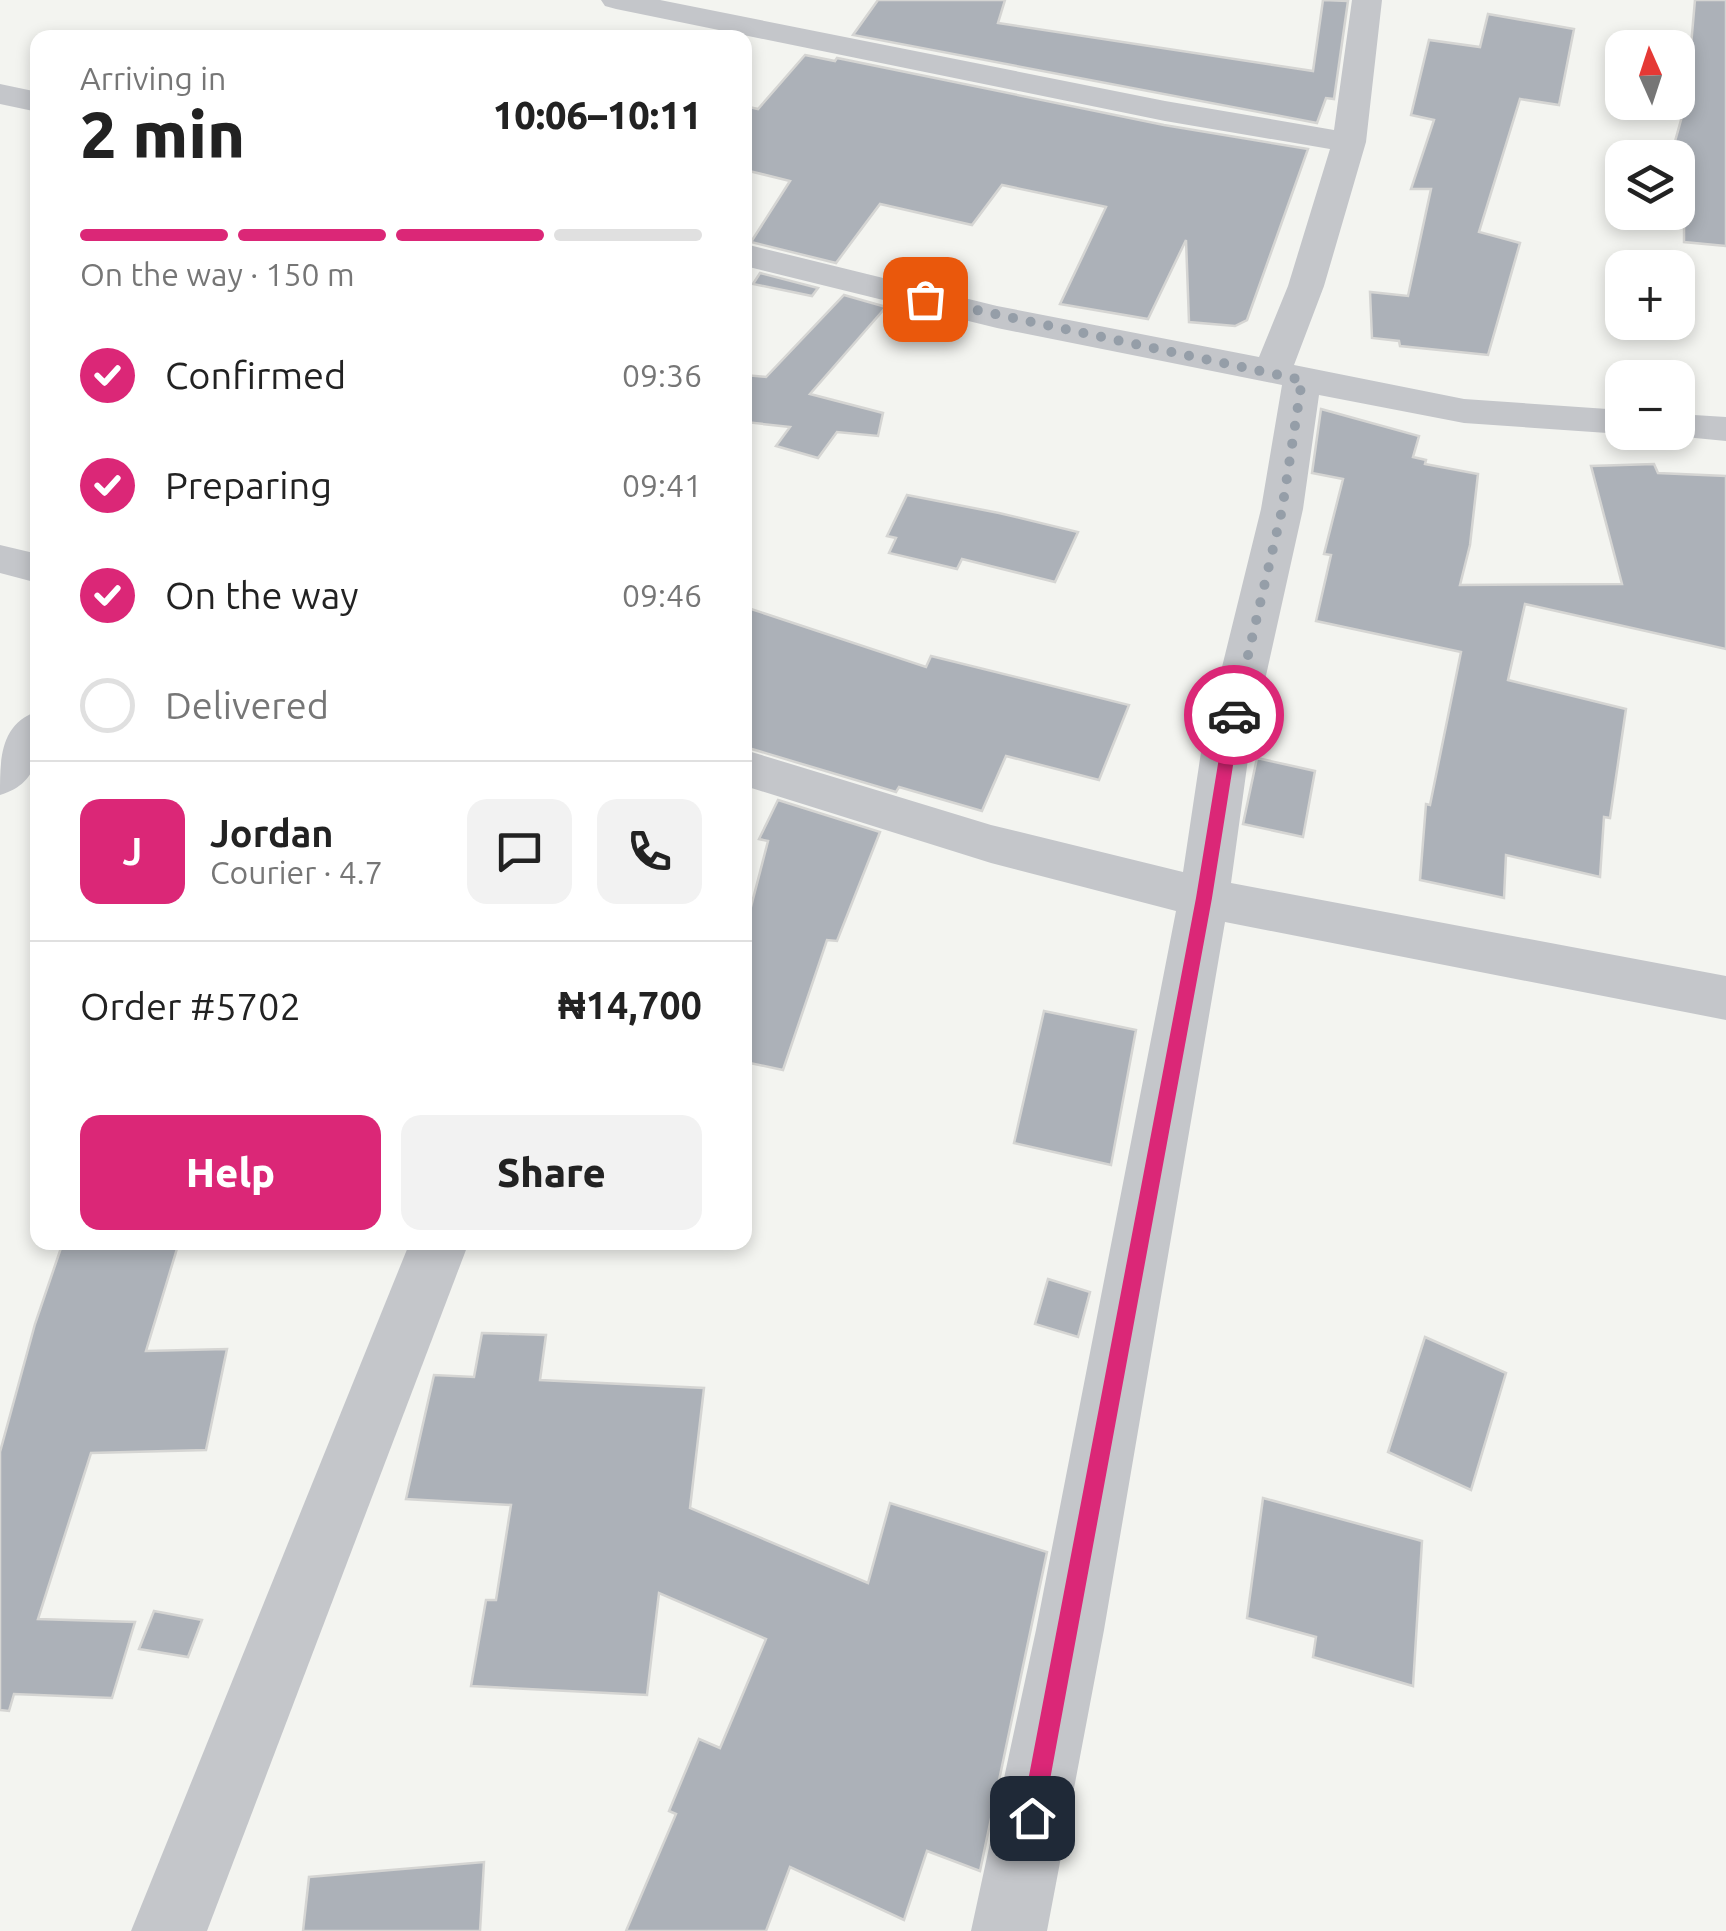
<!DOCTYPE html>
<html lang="en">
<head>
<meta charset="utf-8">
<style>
  :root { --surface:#fff; --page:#f2f2f2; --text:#222; --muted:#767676; --line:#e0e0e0; --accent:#db2777 }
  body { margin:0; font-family:Ubuntu,sans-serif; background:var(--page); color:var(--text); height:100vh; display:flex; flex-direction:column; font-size:38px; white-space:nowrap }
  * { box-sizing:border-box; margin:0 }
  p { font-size:32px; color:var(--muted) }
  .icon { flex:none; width:55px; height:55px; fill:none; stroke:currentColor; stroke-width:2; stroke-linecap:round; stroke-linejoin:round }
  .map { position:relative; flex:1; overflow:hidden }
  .drawer { position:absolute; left:30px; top:30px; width:722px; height:1220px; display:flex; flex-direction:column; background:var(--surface); border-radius:20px; box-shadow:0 5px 15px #0003 }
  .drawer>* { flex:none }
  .needle { width:65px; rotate:357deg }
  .fabs { position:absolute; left:1605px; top:30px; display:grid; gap:20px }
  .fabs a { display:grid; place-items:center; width:90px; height:90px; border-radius:20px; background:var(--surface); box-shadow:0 5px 15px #0003; font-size:50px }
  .pin { position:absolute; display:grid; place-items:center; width:85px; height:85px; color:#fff; margin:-42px; border-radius:20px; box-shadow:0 5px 15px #0006 }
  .courier { position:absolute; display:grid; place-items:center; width:100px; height:100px; margin:-50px; border:8px solid #db2777; border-radius:50%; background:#fff; color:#222; box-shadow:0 2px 12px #0007 }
  .head em { font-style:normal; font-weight:800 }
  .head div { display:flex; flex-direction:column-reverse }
  .head { display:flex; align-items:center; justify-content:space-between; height:170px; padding:0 50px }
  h1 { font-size:65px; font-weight:800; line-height:75px }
  .bar { display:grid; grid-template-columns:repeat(4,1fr); gap:15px 10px; align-content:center; height:120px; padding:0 50px }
  .bar i { height:12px; border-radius:8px; background:var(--line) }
  .bar .active { background:var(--accent) }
  .bar p { grid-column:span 4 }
  .line { display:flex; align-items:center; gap:25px; padding:0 50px; border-top:2px solid var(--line) }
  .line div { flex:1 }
  .round { display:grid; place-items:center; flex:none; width:105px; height:105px; border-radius:20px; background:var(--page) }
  ol { padding:0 50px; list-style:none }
  li { display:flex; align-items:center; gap:30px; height:110px }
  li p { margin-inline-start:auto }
  li .icon { padding:10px; border-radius:50%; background:var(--accent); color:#fff; stroke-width:4 }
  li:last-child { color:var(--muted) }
  li i { width:55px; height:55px; border:5px solid var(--line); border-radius:50% }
  .cta { display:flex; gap:20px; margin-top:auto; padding:20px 50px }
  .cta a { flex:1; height:115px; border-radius:20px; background:var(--accent); color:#fff; font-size:40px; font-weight:800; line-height:115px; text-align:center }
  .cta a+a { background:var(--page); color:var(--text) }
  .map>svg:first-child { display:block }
</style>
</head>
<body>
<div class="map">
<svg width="1726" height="1931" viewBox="0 0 1726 1931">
  <rect width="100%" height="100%" fill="#f3f4f0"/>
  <g fill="#acb1b8" stroke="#d5d5d3" stroke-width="2.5">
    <polygon points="878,0 1005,0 998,23 1313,71 1323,0 1348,1 1334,99 1326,98 1317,123 853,35"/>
    <polygon points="1695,0 1726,0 1726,246 1684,242 1684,217 1661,213 1678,212 1678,171 1687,148 1674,145 1686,102"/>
    <polygon points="1488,14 1574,29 1559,105 1520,99 1479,232 1520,243 1488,355 1400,346 1399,341 1372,338 1370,292 1408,296 1431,189 1411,189 1434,120 1411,115 1429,40 1480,47"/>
    <polygon points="805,55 835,61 837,58 1164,125 1308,149 1247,320 1235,326 1189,322 1186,240 1148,319 1060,304 1106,207 1002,185 972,225 880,204 836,263 751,242 790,181 745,170 745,106 758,109"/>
    <polygon points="760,273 818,288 812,296 753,284"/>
    <polygon points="844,295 886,307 810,394 883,413 878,436 837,432 818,458 776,446 790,427 745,422 745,375 766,377"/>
    <polygon points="1321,409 1419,436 1413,457 1426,460 1425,464 1478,474 1470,545 1460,585 1622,584 1591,466 1654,464 1658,473 1726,476 1726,649 1525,604 1508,680 1626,709 1610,818 1604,817 1600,877 1506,855 1504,898 1420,880 1426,804 1430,805 1461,652 1316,621 1331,555 1324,554 1343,479 1312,473"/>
    <polygon points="907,495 999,513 1078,532 1055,582 962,559 957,569 889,553 896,538 887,536"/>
    <polygon points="745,607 926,667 931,656 1129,705 1099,780 1006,756 982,811 899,787 896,792 745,747"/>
    <polygon points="1257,758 1315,771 1303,837 1243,824"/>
    <polygon points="778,800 880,832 837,941 827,940 783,1070 745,1062 745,930 768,841 759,839"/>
    <polygon points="1044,1011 1136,1030 1111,1165 1014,1143"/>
    <polygon points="63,1242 179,1242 146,1351 227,1349 206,1450 91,1453 38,1619 135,1622 112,1698 14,1694 9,1711 0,1710 0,1452 35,1324"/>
    <polygon points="1048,1279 1090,1292 1078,1337 1035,1324"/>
    <polygon points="482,1333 546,1335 540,1380 704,1388 690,1508 868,1583 890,1503 1047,1552 980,1871 927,1851 904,1920 790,1867 766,1931 626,1931 676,1814 669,1811 699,1739 720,1748 766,1639 659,1593 647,1695 471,1686 486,1600 496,1600 511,1505 406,1499 434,1375 474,1377"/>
    <polygon points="1425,1337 1506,1373 1471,1490 1388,1452"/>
    <polygon points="1263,1498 1422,1541 1413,1686 1313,1657 1316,1637 1247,1618"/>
    <polygon points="154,1611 202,1620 188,1657 139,1649"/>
    <polygon points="484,1862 480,1931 303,1931 309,1877"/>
  </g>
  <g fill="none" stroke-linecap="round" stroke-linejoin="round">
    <g fill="#c4c6ca" fill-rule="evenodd">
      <polygon points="601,0 660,0 1165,101 1334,130 1352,0 1382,0 1366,142 1324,286 1294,365 1464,399 1622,410 1622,432 1629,432 1622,434 1464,423 1319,395 1303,509 1249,752 1231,883 1726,976 1726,1020 1225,922 1104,1630 1047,1931 971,1931 1036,1630 1176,911 991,863 745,786 745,750 991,825 1183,872 1201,752 1261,509 1282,385 997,328 745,266 745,244 997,306 1259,357 1288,286 1330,149 1165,121 616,9 605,6"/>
      <polygon points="0,84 38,92 38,112 0,104"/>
      <polygon points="1678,414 1726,417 1726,441 1664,435 1678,432"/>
      <polygon points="0,545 38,554 38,583 0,573"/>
      <path d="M38 711C38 749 43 782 0 795 0 758 0 724 38 711Z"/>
      <polygon points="410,1242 469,1242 207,1931 131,1931"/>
    </g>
  </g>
  <polygon fill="#db2777" points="1234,710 1241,715 1212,898 1043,1818 1040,1826 1032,1829 1024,1826 1021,1818 1196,898 1226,715"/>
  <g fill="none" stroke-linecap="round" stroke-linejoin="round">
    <polyline stroke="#959ea8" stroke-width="10" stroke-dasharray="0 18" points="925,299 1302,380 1282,510 1234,715"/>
  </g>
</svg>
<div class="fabs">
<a><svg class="needle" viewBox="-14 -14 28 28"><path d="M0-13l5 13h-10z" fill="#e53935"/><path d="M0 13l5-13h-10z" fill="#767676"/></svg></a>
<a><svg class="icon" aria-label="layers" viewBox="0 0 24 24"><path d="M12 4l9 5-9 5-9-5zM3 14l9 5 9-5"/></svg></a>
<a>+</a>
<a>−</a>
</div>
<div class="pin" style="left:925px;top:299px;background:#ea580c"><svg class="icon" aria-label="bag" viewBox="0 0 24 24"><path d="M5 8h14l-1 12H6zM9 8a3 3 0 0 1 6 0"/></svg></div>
<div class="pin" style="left:1032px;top:1818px;background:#1f2937"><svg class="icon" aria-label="home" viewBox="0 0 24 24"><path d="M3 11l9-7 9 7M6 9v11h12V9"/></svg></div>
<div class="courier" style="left:1234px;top:715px"><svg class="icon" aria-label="car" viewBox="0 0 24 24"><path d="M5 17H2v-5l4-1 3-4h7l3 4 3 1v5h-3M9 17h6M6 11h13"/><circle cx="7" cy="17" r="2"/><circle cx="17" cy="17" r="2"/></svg></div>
<section class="drawer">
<div class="head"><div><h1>2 min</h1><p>Arriving in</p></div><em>10:06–10:11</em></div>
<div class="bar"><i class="active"></i><i class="active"></i><i class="active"></i><i></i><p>On the way · 150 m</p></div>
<ol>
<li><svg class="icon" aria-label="check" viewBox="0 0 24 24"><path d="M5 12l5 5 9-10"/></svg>Confirmed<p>09:36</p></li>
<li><svg class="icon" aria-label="check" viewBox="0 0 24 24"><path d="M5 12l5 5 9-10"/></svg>Preparing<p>09:41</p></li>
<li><svg class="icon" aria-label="check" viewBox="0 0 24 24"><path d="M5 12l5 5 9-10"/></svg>On the way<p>09:46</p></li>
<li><i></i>Delivered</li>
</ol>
<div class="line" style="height:180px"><b class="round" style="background:var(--accent);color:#fff">J</b><div><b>Jordan</b><p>Courier · 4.7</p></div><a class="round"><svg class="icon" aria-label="chat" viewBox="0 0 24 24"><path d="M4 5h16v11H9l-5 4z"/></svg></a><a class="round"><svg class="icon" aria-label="phone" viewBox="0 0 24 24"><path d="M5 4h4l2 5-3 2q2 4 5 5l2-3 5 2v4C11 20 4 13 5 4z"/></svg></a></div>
<div class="line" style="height:130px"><div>Order #5702</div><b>₦14,700</b></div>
<div class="cta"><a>Help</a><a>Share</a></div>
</section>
</div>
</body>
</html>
